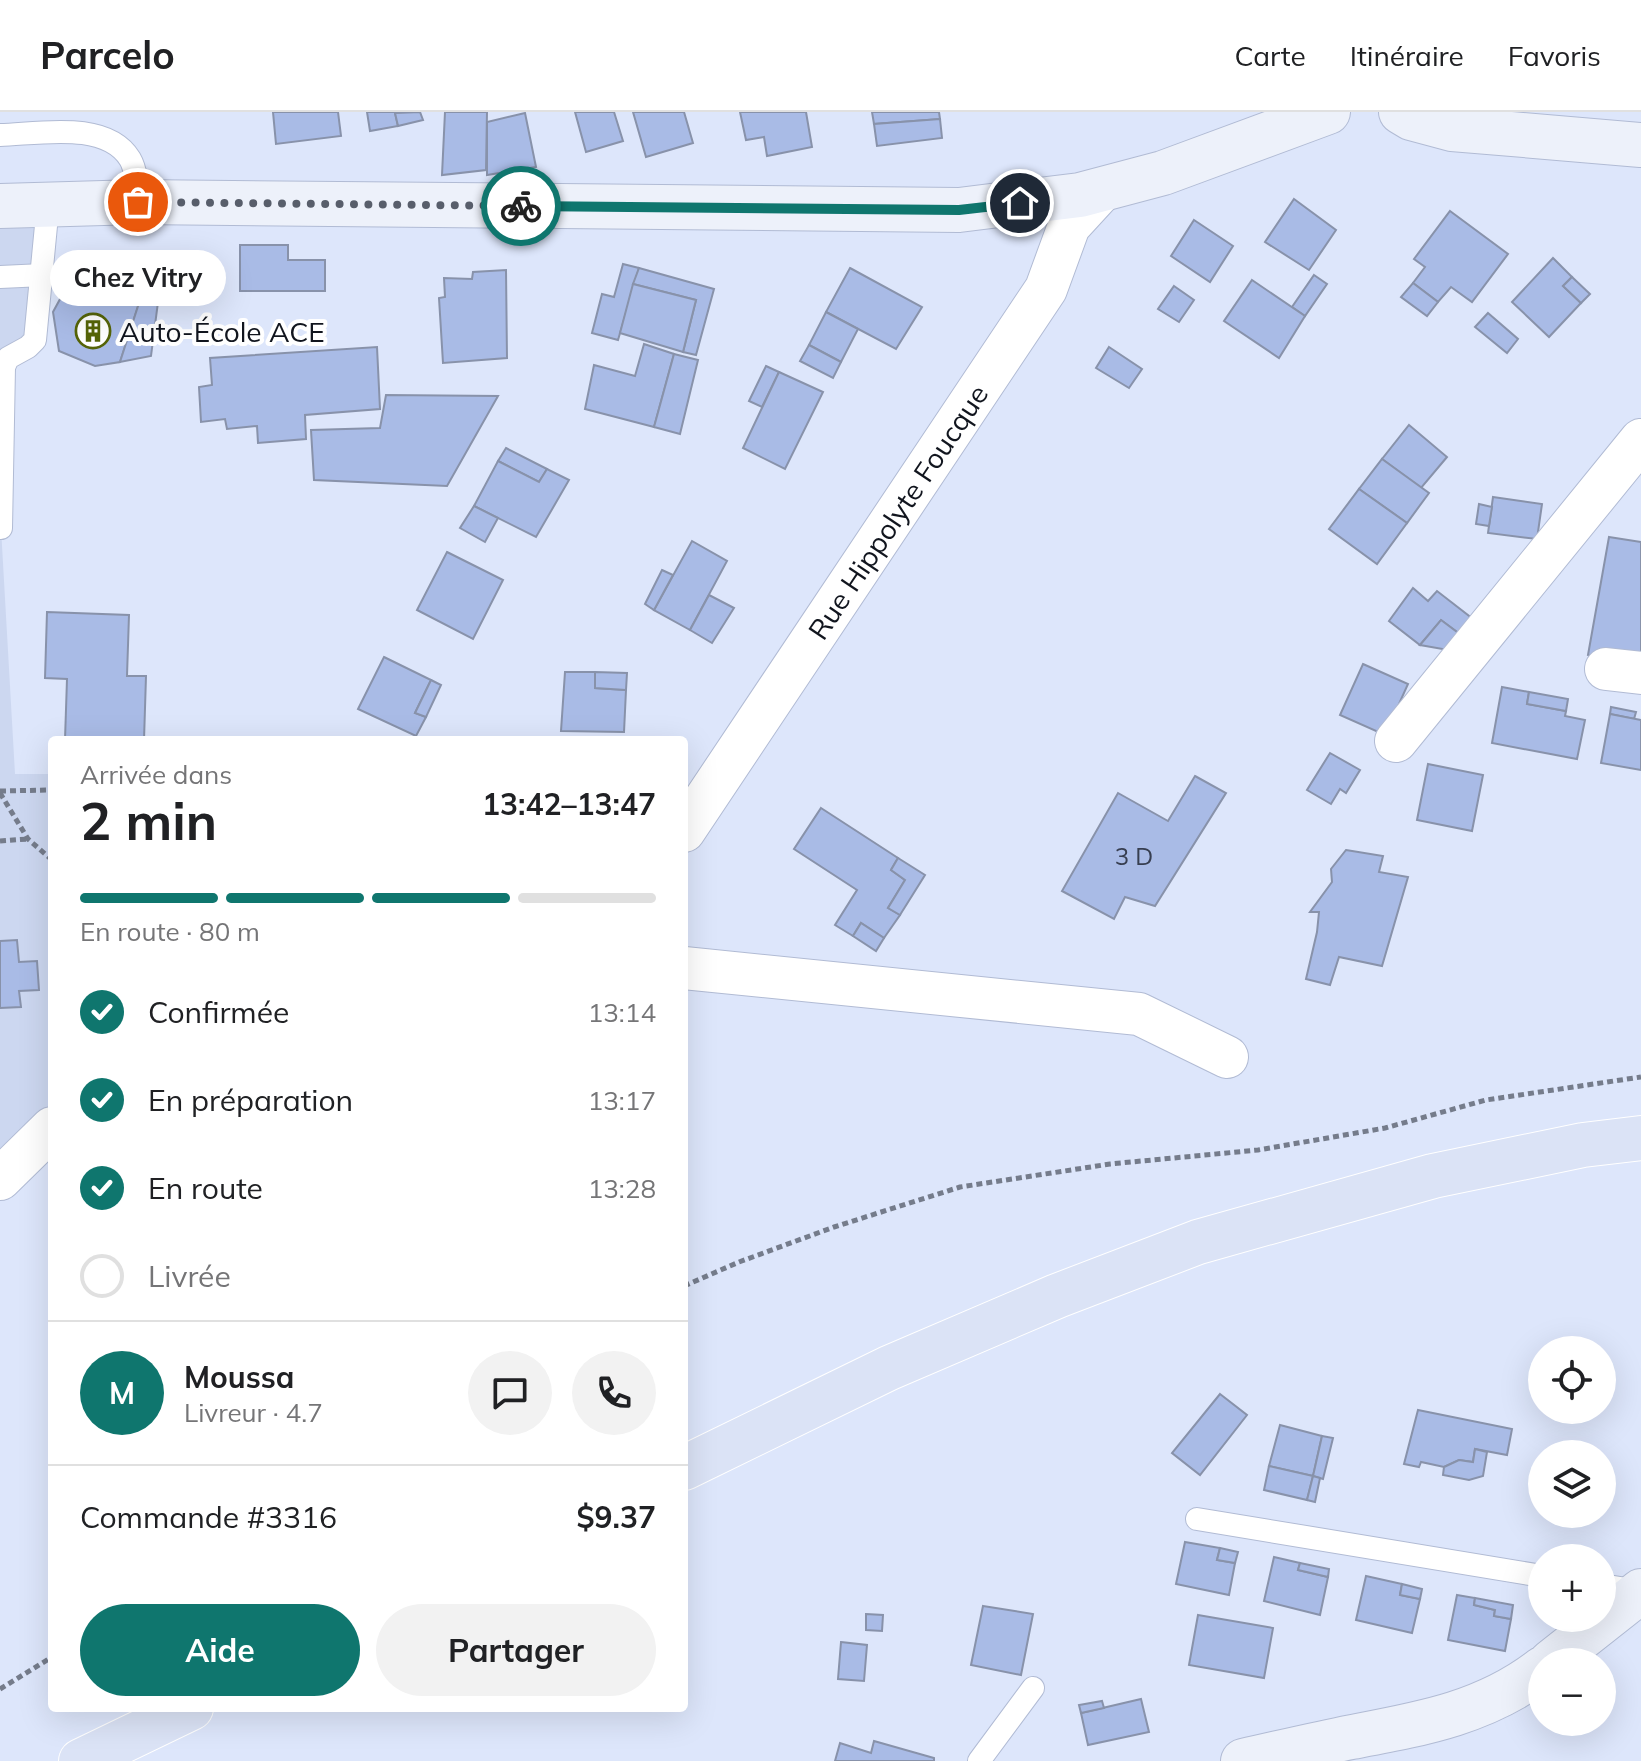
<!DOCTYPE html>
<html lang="fr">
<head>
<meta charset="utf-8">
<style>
  :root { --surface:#fff; --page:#f2f2f2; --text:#202124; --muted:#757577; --line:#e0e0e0; --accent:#0f766e }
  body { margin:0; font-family:Mulish,sans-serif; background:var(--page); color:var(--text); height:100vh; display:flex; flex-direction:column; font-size:30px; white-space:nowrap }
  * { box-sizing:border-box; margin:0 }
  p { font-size:26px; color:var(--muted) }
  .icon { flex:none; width:44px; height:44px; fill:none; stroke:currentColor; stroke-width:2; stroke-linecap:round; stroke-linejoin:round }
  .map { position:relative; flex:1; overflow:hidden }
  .sheet { position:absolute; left:48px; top:624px; width:640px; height:976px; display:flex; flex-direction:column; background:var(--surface); border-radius:8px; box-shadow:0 8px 32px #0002 }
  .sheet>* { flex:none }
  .controls { position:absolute; left:1528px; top:1224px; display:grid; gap:16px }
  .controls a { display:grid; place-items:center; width:88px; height:88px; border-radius:50%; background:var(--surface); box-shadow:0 8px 32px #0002; font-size:40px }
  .pin { position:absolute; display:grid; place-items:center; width:68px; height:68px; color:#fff; margin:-34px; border:4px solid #fff; border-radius:50%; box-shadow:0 2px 8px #0007 }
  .courier { position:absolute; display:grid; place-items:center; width:80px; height:80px; margin:-40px; border:6px solid #0f766e; border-radius:50%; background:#fff; color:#222; box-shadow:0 2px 10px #0007 }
  .bubble { position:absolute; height:56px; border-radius:28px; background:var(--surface); box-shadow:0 8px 32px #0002; font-size:26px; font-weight:700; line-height:56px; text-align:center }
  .summary em { font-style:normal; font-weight:700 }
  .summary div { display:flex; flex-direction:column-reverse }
  .summary { display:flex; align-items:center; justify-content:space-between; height:136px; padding:0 32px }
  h1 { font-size:52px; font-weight:700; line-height:60px }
  .bar { display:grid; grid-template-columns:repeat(4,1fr); gap:12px 8px; align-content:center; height:96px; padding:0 32px }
  .bar i { height:10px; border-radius:6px; background:var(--line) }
  .bar .selected { background:var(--accent) }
  .bar p { grid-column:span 4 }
  .line { display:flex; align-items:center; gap:20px; padding:0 32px; border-top:2px solid var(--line) }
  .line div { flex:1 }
  .round { display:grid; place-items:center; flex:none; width:84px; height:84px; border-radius:42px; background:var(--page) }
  ol { padding:0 32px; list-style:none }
  li { display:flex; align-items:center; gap:24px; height:88px }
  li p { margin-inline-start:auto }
  li .icon { padding:8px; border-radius:50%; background:var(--accent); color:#fff; stroke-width:4 }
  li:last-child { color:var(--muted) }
  li i { width:44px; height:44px; border:4px solid var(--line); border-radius:50% }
  .cta { display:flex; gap:16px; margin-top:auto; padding:16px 32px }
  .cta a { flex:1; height:92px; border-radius:48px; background:var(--accent); color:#fff; font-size:32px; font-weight:700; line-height:92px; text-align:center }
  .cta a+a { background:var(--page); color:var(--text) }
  header { display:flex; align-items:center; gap:48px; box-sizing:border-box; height:112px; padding:0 40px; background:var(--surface); border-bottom:2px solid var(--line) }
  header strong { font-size:38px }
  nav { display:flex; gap:44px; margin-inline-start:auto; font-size:28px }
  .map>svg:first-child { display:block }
</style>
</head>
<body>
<header>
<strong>Parcelo</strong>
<nav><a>Carte</a><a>Itinéraire</a><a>Favoris</a></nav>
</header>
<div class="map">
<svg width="1641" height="1649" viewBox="0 0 1641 1649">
  <rect width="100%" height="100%" fill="#dde6fb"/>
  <polygon fill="#ccd7f0" points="48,93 35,228 16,241 1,416 15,662 52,662 52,1016 0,1067 0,94"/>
  <g fill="#a9bbe6" stroke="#8892aa" stroke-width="2">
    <polygon points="273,0 338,0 341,24 276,32"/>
    <polygon points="367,0 399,0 395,1 398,14 370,19"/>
    <polygon points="420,0 423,8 398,14 395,1"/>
    <polygon points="445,0 487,0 486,58 442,63"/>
    <polygon points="575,0 614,0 623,29 586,40"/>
    <polygon points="633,0 684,0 693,31 646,45"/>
    <polygon points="740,0 806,0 812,35 767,44 764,25 746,28"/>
    <polygon points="872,0 939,0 940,7 874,12"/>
    <polygon points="525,1 536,55 487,63 487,10"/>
    <polygon points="940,7 942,26 877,34 874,12"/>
    <polygon points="1294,87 1336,118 1309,158 1265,130"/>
    <polygon points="1450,99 1508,142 1472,190 1451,175 1438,190 1413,171 1425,155 1414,147"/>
    <polygon points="1194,108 1233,134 1210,170 1171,144"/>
    <polygon points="240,133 288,133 288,148 325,148 325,179 240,179"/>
    <polygon points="1553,146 1572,165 1563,174 1581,191 1549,225 1512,190"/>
    <polygon points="623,152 639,156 618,228 592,221 602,182 614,185"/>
    <polygon points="138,153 149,160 120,250 95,254 59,239 53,200 71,167"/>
    <polygon points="639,156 714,177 696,243 683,240 696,188 633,172"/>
    <polygon points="850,156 922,195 896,237 826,200"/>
    <polygon points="506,158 507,246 443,251 439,186 445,185 444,166 472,167 473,160"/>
    <polygon points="149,160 161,167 151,244 120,250"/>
    <polygon points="1314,163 1327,172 1305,204 1292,195"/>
    <polygon points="1572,165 1590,182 1581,191 1563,174"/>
    <polygon points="1252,168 1305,204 1279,246 1224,209"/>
    <polygon points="1413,171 1438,190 1427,204 1401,185"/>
    <polygon points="633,172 696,188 683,240 620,221"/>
    <polygon points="1174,174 1194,188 1179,210 1158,197"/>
    <polygon points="826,200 858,217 841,250 809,233"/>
    <polygon points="1488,201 1518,227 1507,241 1475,215"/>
    <polygon points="644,232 674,242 654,315 585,297 594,253 635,264"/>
    <polygon points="809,233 841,250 833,266 800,249"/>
    <polygon points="377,235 380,297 305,303 306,327 258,331 257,314 227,317 225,307 201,310 199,275 212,273 210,246"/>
    <polygon points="1109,235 1142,257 1129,276 1096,256"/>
    <polygon points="674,242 698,248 680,322 654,315"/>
    <polygon points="766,254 779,260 762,295 749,289"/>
    <polygon points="779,260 823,280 785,357 743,336"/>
    <polygon points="386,283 498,284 447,374 314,368 311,318 380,316"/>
    <polygon points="1409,313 1447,345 1421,376 1382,347"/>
    <polygon points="506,336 547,357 539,370 498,349"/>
    <polygon points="1382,347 1429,381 1407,411 1359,377"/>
    <polygon points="498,349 539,370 547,357 569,368 536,425 474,394"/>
    <polygon points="1359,377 1407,411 1377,452 1329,417"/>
    <polygon points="1493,385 1542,392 1537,427 1488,421"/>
    <polygon points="1479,392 1492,395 1489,414 1476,412"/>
    <polygon points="474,394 498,406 485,430 460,416"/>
    <polygon points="1609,425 1641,430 1641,552 1588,543"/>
    <polygon points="692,429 727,449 690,518 654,498"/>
    <polygon points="447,440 503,468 473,527 417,498"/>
    <polygon points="662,458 673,463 654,498 645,492"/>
    <polygon points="1413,476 1428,489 1437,479 1473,507 1461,523 1441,508 1420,533 1389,509"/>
    <polygon points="709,483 734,496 712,531 690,518"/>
    <polygon points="47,500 129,503 127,564 146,564 144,628 65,628 67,567 45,566"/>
    <polygon points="1441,508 1461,523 1448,538 1420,533"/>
    <polygon points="384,545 431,568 415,601 426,605 416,624 358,597"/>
    <polygon points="1363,552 1408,572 1385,623 1340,603"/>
    <polygon points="565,560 595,560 595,576 626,578 624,620 561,619"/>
    <polygon points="595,560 627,561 626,578 595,576"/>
    <polygon points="431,568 441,573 426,605 415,601"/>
    <polygon points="1502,575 1529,580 1527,592 1566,599 1565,604 1585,608 1577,647 1492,631"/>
    <polygon points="1529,580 1568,587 1566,599 1527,592"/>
    <polygon points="1611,595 1636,600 1634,607 1610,602"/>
    <polygon points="1610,602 1641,608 1641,658 1601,651"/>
    <polygon points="1330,641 1360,658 1346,681 1340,677 1331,692 1307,678"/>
    <polygon points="1428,652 1483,663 1472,719 1417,708"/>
    <polygon points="1195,664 1226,681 1155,794 1125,785 1114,807 1062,779 1118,681 1168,709"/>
    <polygon points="821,696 898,746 891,758 905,768 888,796 900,803 884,826 861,811 853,824 835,813 857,778 794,737"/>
    <polygon points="1346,738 1383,744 1379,760 1408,765 1382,854 1339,845 1330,873 1306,867 1317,820 1319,800 1310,800 1332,770 1331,757"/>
    <polygon points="898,746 925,763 900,803 888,796 905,768 891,758"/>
    <polygon points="861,811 884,826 876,839 853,824"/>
    <polygon points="17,828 19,850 37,849 39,878 19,879 21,895 0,896 0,829"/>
    <polygon points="1220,1282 1247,1303 1200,1363 1172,1341"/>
    <polygon points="1418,1298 1512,1317 1507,1343 1475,1337 1473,1350 1459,1348 1444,1355 1421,1350 1419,1355 1404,1352"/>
    <polygon points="1280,1313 1322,1324 1313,1364 1269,1354"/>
    <polygon points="1322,1324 1333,1326 1323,1367 1313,1364"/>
    <polygon points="1475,1337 1487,1340 1483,1364 1469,1368 1443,1363 1444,1355 1459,1348 1473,1350"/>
    <polygon points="1269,1354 1313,1364 1307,1388 1264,1378"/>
    <polygon points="1313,1364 1320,1366 1315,1390 1307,1388"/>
    <polygon points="1185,1430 1220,1436 1217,1448 1235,1451 1229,1483 1176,1472"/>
    <polygon points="1220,1436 1238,1440 1235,1451 1217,1448"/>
    <polygon points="1274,1445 1300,1451 1298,1458 1328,1465 1320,1503 1264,1489"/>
    <polygon points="1300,1451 1329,1457 1328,1465 1298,1458"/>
    <polygon points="1366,1464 1402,1472 1400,1483 1420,1487 1412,1521 1356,1508"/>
    <polygon points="1402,1472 1422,1477 1420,1487 1400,1483"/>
    <polygon points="1457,1483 1475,1486 1474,1493 1495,1498 1494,1504 1511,1507 1505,1539 1448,1528"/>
    <polygon points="1475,1486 1513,1493 1511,1507 1494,1504 1495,1498 1474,1493"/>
    <polygon points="983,1494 1033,1502 1021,1563 971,1553"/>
    <polygon points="866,1502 883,1503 882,1519 866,1518"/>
    <polygon points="1198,1503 1273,1516 1264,1566 1189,1553"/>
    <polygon points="841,1530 867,1533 864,1569 838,1567"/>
    <polygon points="1141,1587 1149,1620 1088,1633 1081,1601"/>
    <polygon points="1102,1589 1104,1596 1081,1601 1079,1593"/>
    <polygon points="874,1629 934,1646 934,1649 835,1649 840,1631 871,1641"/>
  </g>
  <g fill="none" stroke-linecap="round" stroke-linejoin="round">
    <g stroke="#b1bbd4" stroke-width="24">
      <g id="lane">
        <path d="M0 23C38 22 106 8 130 47 137 59 137 76 138 90"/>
        <polyline points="0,165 43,163"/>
        <polyline points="1,416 4,255 8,246 28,235 35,228 48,93"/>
        <polyline points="1197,1407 1542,1464"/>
        <polyline points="1602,1473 1638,1479"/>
        <polyline points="979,1649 1033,1576"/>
      </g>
    </g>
    <g stroke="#b1bbd4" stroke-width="44">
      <g id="street">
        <polyline points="1606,557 1641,561"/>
        <polyline points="1396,629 1641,328"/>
        <path id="s1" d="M684 719 1046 177 1069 114 1103 77"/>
        <polyline points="684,856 1139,902 1227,945"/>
        <polyline points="0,1067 52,1016"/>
      </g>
    </g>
    <g stroke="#b1bbd4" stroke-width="46">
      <g id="secondary">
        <polyline points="1401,0 1411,6 1452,17 1641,33"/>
        <polyline points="0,94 138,90 959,98 1080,83 1163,61 1328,0"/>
        <polyline points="1551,1550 1641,1479"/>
        <path d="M1243 1649C1279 1641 1316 1632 1352 1625 1421 1612 1485 1601 1542 1557"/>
      </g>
    </g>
    <g stroke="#fff" stroke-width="46">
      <g id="primary">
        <polyline points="684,1356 889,1256 1057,1184 1198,1130 1433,1064 1583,1033 1641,1026"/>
        <polyline points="81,1649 191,1596"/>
      </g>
    </g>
    <g stroke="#757c8b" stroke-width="5" stroke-dasharray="6 4" stroke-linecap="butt">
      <polyline points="0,679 52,678"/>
      <polyline points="0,681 28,727 52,748"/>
      <polyline points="0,729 28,727"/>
      <polyline points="684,1174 739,1150 834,1115 960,1075 1110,1052 1258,1038 1385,1016 1486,988 1641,965"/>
      <polyline points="0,1577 52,1545"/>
    </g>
    <use href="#lane" stroke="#fff" stroke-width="22"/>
    <use href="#street" stroke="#fff" stroke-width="42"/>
    <use href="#secondary" stroke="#edf1fa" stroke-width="44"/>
    <use href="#primary" stroke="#dbe3f6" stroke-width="44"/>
  </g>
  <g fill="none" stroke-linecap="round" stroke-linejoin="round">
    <polyline stroke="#585e6b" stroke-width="8" stroke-dasharray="0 14.4" points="138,90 521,94"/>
    <polyline stroke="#0f766e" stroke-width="10" points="521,94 959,98 1020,91"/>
  </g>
  <defs>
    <g id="building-ring" transform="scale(1.8)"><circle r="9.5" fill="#fff" stroke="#556408" stroke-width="1.5"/><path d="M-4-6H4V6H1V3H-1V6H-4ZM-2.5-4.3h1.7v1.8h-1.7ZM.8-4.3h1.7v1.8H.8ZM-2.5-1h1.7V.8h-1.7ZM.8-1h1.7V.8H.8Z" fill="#556408"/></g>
  </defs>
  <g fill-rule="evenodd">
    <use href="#building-ring" x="93" y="219"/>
  </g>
  <g text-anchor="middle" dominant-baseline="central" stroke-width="8" stroke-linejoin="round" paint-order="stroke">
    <g font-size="24" fill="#373e50">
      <text x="1134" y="744">3 D</text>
    </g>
    <g font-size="28" fill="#11151e" stroke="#fff" text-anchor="start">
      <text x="119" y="219">Auto-École ACE</text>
    </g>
    <g font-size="28" fill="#11151e" stroke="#fff">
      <text stroke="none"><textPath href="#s1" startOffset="384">Rue Hippolyte Foucque</textPath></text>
    </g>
  </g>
</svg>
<div class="controls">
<a><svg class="icon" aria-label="locate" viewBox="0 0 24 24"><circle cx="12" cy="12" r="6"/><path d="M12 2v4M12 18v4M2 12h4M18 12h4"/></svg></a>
<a><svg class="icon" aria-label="layers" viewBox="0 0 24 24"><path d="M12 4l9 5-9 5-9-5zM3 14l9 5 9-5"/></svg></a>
<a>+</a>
<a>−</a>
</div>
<div class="pin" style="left:138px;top:90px;background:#ea580c"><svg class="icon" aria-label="bag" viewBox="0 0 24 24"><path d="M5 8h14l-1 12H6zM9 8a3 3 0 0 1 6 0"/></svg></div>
<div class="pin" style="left:1020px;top:91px;background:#1f2937"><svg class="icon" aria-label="home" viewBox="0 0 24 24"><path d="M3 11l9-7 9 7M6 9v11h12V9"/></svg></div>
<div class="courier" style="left:521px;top:94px"><svg class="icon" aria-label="bike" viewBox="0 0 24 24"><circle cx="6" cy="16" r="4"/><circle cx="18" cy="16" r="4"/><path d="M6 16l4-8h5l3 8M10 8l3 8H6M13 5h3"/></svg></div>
<div class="bubble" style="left:50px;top:138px;width:176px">Chez Vitry</div>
<section class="sheet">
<div class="summary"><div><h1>2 min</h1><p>Arrivée dans</p></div><em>13:42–13:47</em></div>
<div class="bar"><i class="selected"></i><i class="selected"></i><i class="selected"></i><i></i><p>En route · 80 m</p></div>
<ol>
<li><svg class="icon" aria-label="check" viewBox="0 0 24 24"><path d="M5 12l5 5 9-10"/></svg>Confirmée<p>13:14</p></li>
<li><svg class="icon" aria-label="check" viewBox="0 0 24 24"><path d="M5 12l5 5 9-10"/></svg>En préparation<p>13:17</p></li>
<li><svg class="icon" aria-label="check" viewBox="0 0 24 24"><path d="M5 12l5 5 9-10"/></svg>En route<p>13:28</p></li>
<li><i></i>Livrée</li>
</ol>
<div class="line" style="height:144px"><b class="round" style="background:var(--accent);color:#fff">M</b><div><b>Moussa</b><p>Livreur · 4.7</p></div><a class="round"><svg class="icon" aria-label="chat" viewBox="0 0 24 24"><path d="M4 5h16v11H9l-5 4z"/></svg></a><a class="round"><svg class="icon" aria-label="phone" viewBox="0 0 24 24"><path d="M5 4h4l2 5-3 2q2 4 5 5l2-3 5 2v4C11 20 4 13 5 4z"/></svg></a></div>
<div class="line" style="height:104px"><div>Commande #3316</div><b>$9.37</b></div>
<div class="cta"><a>Aide</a><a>Partager</a></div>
</section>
</div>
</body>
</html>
